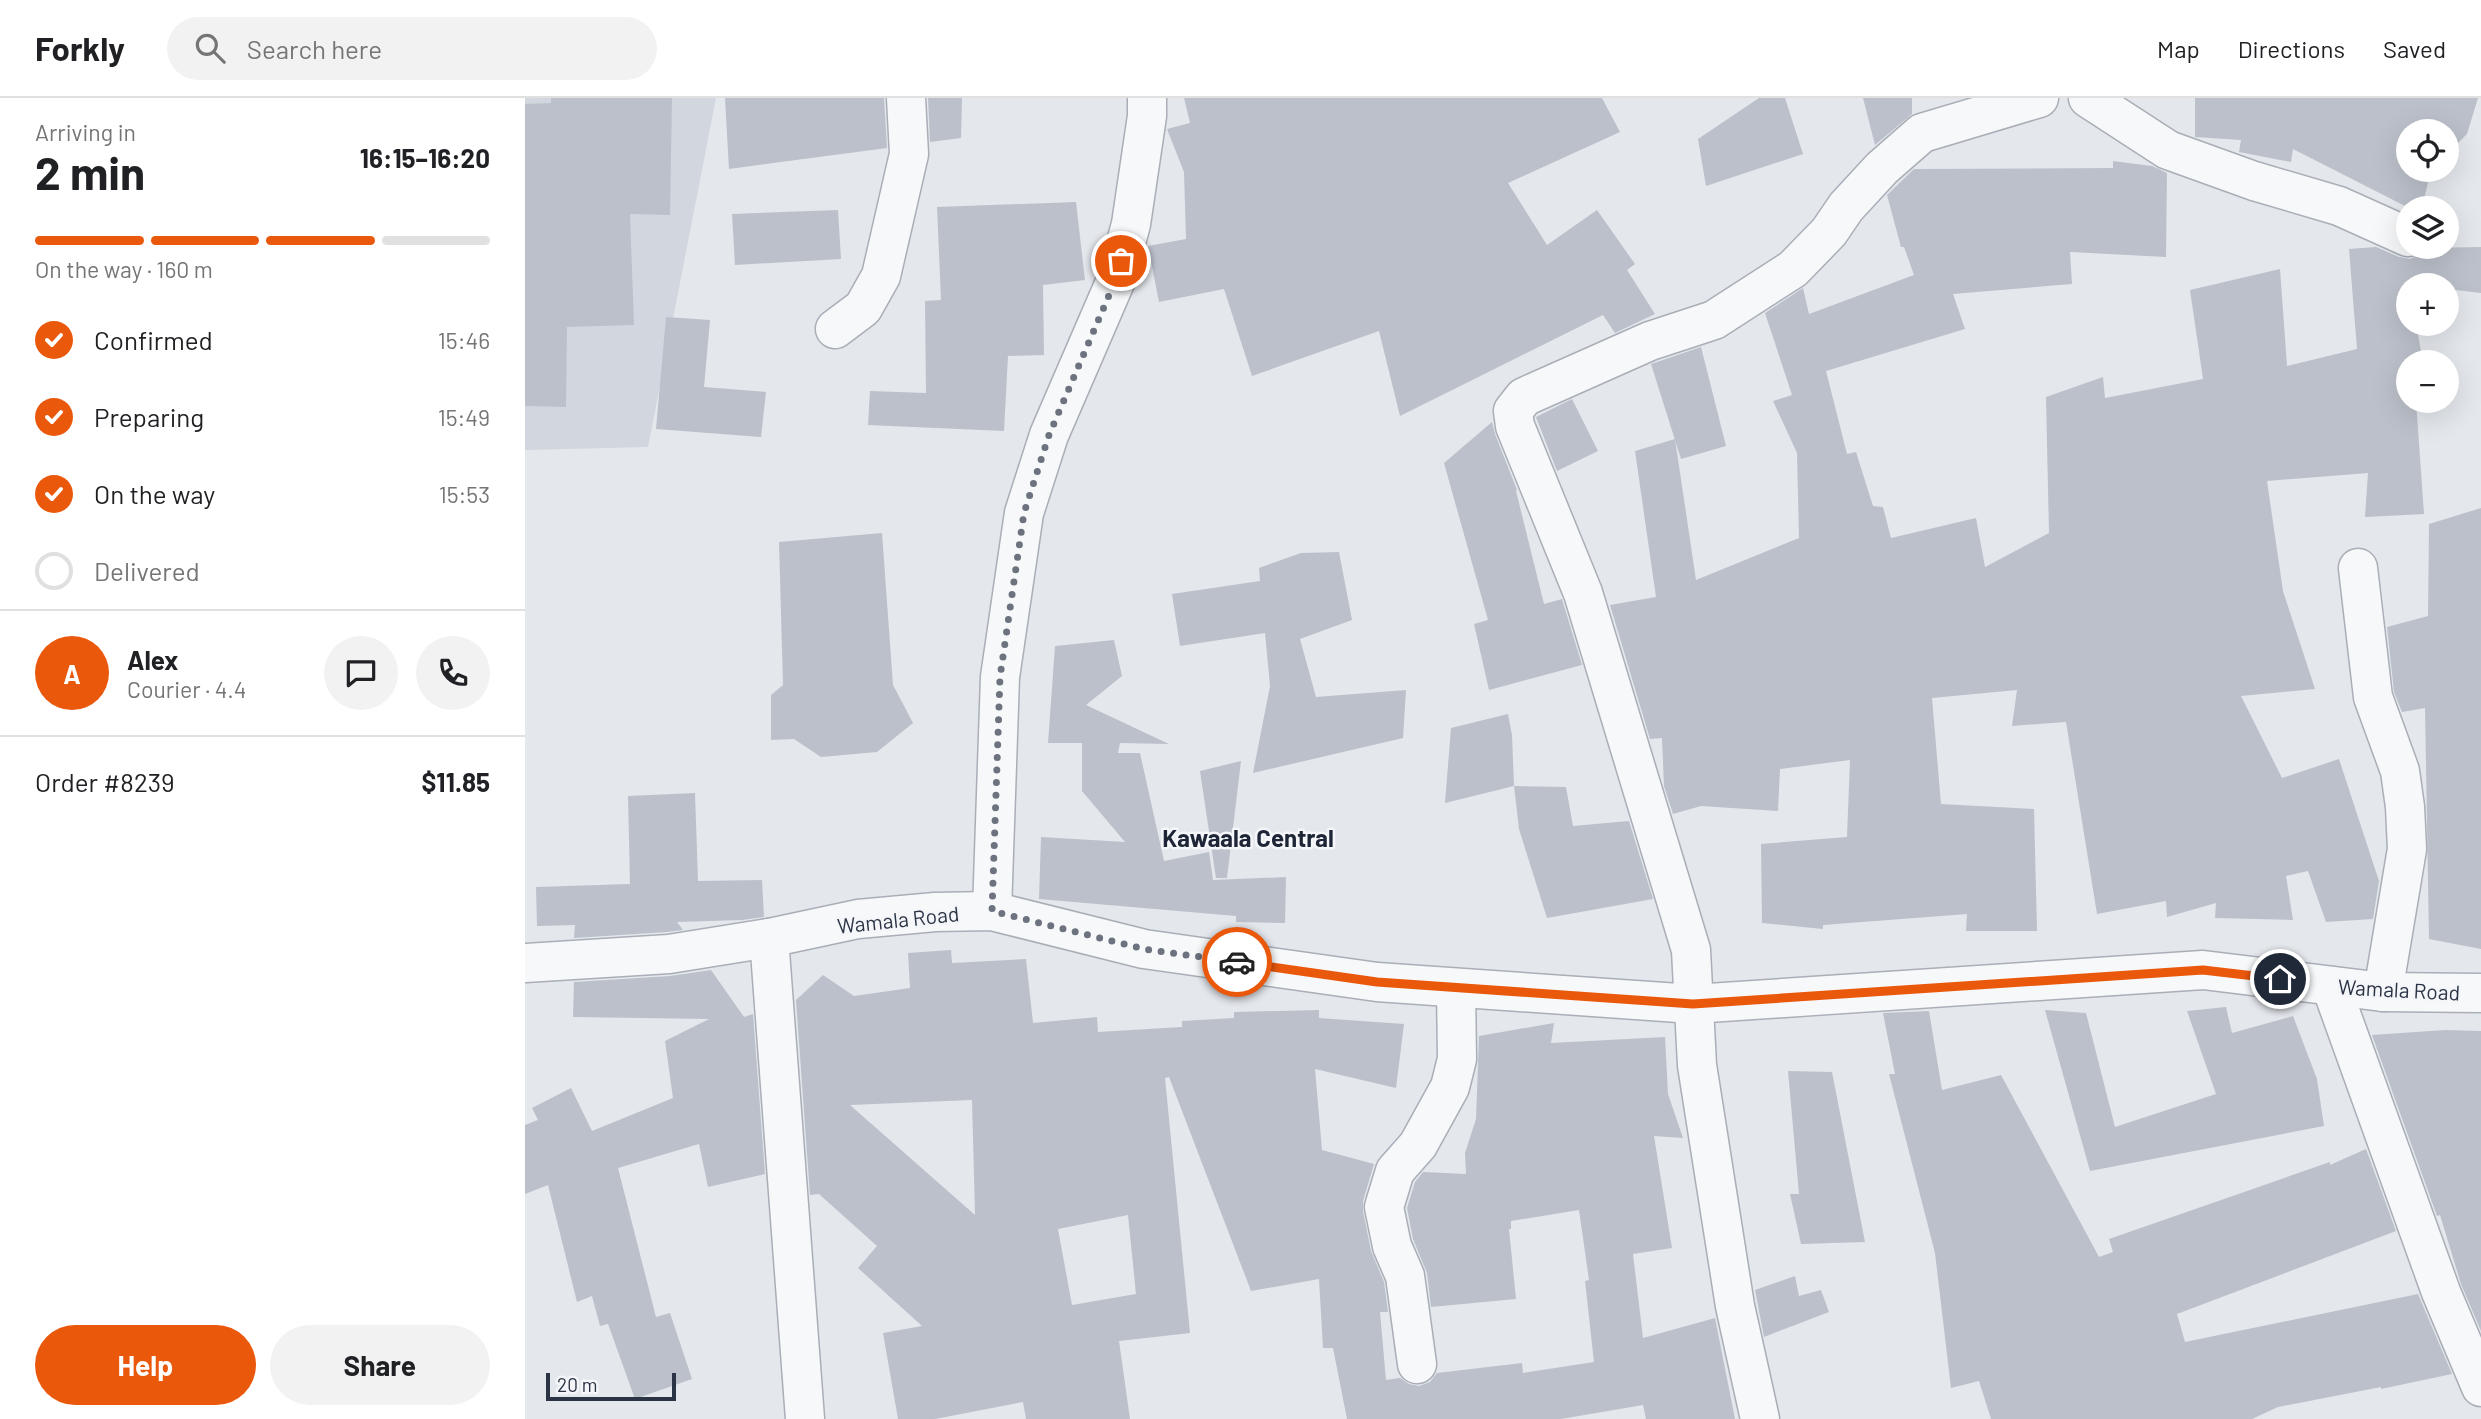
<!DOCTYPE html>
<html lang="en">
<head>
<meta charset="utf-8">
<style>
  :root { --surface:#fff; --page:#f2f2f2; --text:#202124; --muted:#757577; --line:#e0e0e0; --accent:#ea580c }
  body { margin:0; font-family:Barlow,sans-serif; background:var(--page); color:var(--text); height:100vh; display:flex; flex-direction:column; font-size:26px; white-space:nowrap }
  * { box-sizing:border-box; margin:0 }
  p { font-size:23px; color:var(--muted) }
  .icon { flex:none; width:38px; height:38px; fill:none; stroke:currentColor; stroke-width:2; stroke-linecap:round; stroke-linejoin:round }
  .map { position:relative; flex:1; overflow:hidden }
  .sheet { display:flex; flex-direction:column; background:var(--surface); width:525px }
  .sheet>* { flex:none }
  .buttons { position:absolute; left:1871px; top:21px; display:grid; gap:14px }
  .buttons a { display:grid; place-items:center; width:63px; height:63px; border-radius:50%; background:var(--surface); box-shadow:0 7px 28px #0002; font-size:35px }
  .scale { position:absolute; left:21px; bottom:18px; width:130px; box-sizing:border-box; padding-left:7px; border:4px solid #2b3445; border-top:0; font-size:19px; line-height:24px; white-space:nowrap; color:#2b3445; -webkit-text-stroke:5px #f4f6f9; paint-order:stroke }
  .pin { position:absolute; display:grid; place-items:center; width:60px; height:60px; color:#fff; margin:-30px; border:4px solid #fff; border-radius:50%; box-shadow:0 2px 7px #0007 }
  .courier { position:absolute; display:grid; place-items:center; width:70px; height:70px; margin:-35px; border:5px solid #ea580c; border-radius:50%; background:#fff; color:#222; box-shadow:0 2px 9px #0007 }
  .summary em { font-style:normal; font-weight:700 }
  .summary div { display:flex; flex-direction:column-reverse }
  .summary { display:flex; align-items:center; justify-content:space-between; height:119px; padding:0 35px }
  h1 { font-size:46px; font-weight:700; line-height:52px }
  .bar { display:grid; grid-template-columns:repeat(4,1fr); gap:10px 7px; align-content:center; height:84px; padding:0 35px }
  .bar i { height:9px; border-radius:5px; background:var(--line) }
  .bar .active { background:var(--accent) }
  .bar p { grid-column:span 4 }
  .line { display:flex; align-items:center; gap:18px; padding:0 35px; border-top:2px solid var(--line) }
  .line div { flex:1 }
  .round { display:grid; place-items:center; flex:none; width:74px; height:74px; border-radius:37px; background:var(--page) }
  ol { padding:0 35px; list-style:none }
  li { display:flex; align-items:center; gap:21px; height:77px }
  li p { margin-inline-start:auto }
  li .icon { padding:7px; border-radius:50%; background:var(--accent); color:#fff; stroke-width:4 }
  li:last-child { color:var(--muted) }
  li i { width:38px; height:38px; border:4px solid var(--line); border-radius:50% }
  .cta { display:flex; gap:14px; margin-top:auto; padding:14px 35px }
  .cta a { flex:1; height:80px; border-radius:42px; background:var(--accent); color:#fff; font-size:28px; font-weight:700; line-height:80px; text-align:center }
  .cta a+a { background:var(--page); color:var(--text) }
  header { display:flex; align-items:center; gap:42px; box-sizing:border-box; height:98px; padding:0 35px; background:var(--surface); border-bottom:2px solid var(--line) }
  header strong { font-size:33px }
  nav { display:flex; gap:38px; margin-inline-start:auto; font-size:24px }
  .search { width:490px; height:63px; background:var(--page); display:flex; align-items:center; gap:18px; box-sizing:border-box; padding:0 24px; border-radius:38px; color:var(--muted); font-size:26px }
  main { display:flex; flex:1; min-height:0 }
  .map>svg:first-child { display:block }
</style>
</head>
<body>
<header>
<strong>Forkly</strong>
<div class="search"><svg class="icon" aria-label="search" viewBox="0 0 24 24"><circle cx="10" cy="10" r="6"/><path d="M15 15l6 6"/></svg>Search here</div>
<nav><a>Map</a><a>Directions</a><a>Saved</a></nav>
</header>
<main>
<section class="sheet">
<div class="summary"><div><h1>2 min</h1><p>Arriving in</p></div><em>16:15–16:20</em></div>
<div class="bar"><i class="active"></i><i class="active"></i><i class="active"></i><i></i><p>On the way · 160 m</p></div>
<ol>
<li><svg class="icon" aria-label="check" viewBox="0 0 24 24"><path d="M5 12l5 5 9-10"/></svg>Confirmed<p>15:46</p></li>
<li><svg class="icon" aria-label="check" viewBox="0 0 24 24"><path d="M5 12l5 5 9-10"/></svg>Preparing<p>15:49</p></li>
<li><svg class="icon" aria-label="check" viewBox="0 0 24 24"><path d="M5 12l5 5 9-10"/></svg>On the way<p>15:53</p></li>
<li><i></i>Delivered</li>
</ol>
<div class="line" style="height:126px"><b class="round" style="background:var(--accent);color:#fff">A</b><div><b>Alex</b><p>Courier · 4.4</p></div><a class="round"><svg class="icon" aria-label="chat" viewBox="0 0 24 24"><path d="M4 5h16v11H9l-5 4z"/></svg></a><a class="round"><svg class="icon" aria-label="phone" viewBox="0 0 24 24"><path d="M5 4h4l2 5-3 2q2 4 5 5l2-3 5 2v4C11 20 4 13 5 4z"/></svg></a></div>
<div class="line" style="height:91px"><div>Order #8239</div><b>$11.85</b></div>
<div class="cta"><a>Help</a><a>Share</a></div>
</section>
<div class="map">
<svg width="1956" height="1321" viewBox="0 0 1956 1321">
  <rect width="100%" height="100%" fill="#e4e7ec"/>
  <polygon fill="#d2d6de" points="0,0 191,0 123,349 0,352"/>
  <g fill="#bbc0ca" fill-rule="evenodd">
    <polygon points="26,0 147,0 145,117 105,116 109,227 42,229 41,309 0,308 0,6 26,5"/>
    <polygon points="200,0 359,0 362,50 204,71"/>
    <polygon points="403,0 437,0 436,40 405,44"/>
    <polygon points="659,0 1077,0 1095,34 983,85 1022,147 1072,112 1110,166 1102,172 1130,216 1090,235 1078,217 875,318 854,233 727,278 699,191 634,204 623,148 661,141 659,74 642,31 665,25"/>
    <polygon points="1234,0 1260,0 1278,56 1181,88 1173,41"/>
    <polygon points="1338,0 1387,0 1387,16 1350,47"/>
    <polygon points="1670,0 1953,0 1942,36 1922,56 1922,33 1883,33 1883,72 1906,72 1897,110 1884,110 1768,51 1766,64 1714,54 1716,42 1670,39"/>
    <polygon points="1588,63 1627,68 1642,75 1641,159 1545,154 1547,186 1428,196 1440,231 1301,273 1322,356 1331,354 1348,408 1358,409 1366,440 1451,420 1460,469 1524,435 1521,299 1578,279 1580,300 1678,281 1665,192 1755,171 1762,268 1832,251 1824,151 1851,149 1874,159 1885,161 1895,157 1902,150 1956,149 1956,195 1922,191 1922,187 1883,187 1883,226 1891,226 1898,264 1883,264 1883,303 1891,303 1899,416 1840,419 1843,375 1742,383 1758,493 1790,591 1716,598 1757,680 1814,661 1854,783 1848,821 1801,824 1783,773 1761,778 1768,822 1690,820 1691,805 1642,819 1641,803 1572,816 1541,624 1487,628 1492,592 1407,600 1416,706 1509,711 1512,833 1441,833 1442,816 1298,827 1298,831 1237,825 1236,746 1322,739 1325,662 1255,671 1253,713 1176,708 1148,716 1139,688 1137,640 1125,641 1085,507 1131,499 1110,353 1150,341 1171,482 1274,440 1272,355 1248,303 1267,297 1240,215 1278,190 1284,216 1389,177 1379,149 1376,149 1362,97 1389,71 1588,70"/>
    <polygon points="551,104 560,182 518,187 519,257 483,258 479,333 343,327 345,293 401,295 400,203 416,202 412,109"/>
    <polygon points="313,112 316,161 210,167 207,116"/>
    <polygon points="141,219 185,222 179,289 241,294 236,339 131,331"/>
    <polygon points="1176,249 1201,348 1156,361 1126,266"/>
    <polygon points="1047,301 1073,353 1032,373 1011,319"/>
    <polygon points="967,324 970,336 992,392 991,393 1019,506 1037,501 1057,567 964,592 949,526 963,522 919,365"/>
    <polygon points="1956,410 1956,851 1904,841 1900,610 1877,614 1869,594 1862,529 1903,518 1904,426"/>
    <polygon points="357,435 368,587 388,625 352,654 296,659 269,641 246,642 246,597 258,587 254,444"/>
    <polygon points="814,454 827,522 775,541 791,599 881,592 878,640 728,675 745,588 740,535 655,548 647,496 735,483 734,470 776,455"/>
    <polygon points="589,542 597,578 561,607 644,646 595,645 593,655 615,655 639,763 684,754 688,782 761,779 760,825 711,824 711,818 514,801 516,739 600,744 557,693 557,645 523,645 530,548"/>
    <polygon points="983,616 987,637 989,688 920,705 926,630"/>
    <polygon points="716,663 702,780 691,780 675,673"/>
    <polygon points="989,688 1041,689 1048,728 1104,723 1128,801 1022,820 994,731"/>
    <polygon points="170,695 173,783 237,782 239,819 217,822 152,824 158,832 142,834 49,840 50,827 12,828 11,789 105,786 103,698"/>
    <path d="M426 852 427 865 501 861 508 925 572 919 573 934 657 929V923L709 920V914L794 912V920L879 926 871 990 790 971 797 1052 849 1066 838 1103V1113L846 1153 859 1184 863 1214H855L861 1282 875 1280 884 1286 894 1288 905 1284 912 1275 997 1265 998 1275 1069 1264 1060 1183 1064 1182 1054 1112 986 1123V1131H984L991 1201 906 1209 902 1175 888 1141 882 1110 890 1084 898 1074 941 1076 940 1055 951 1021 954 938 1029 925 1026 945 1140 939 1143 996 1158 1040 1129 1038 1147 1150 1108 1156 1118 1240 1190 1220 1210 1321H1121L1118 1307 1036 1321H822L808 1250H798L794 1181 726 1193 644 979 640 980 665 1235 594 1243 605 1321H501L498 1304 410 1321H373L358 1235 397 1228 333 1170 352 1148 294 1096 285 1097 271 902 298 877 329 898 385 890 383 855ZM447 1002 450 1117 325 1007ZM603 1117 611 1196 547 1207 533 1131Z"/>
    <polygon points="186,872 219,919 228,916 240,1076 183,1089 174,1046 93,1070 131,1219 145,1215 167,1281 110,1301 83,1226 75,1228 67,1198 52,1204 23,1087 0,1096 0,1027 13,1022 7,1010 46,990 67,1033 148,1000 140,943 184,921 48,919 49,884 145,878"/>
    <polygon points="1701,909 1707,935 1768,918 1792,981 1799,1028 1565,1073 1520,912 1561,915 1590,1029 1691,996 1662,913"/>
    <polygon points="1404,913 1417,992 1476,977 1574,1159 1588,1154 1584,1141 1805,1064 1805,1067 1841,1051 1871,1133 1652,1216 1660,1244 1893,1196 1927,1276 1856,1291 1856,1289 1753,1309 1727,1321 1466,1321 1454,1283 1426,1290 1410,1155 1364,976 1370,976 1358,915"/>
    <polygon points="1920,932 1956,933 1956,1233 1936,1186 1915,1117 1912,1118 1847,937"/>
    <polygon points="1263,973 1307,974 1340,1144 1276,1146 1265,1096 1274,1096"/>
    <polygon points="1270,1178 1274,1198 1296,1192 1304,1214 1239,1239 1230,1192"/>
  </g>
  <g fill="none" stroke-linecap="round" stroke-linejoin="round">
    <g stroke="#a9aeb7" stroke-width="41">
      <g id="minor">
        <polyline points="1563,0 1643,52 1729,83 1814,108 1883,139"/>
        <polyline points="310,231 338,210 356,178 384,56 381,0"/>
        <polyline points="1833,470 1848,599 1875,673 1880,709 1882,751 1858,894"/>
        <polyline points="467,813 475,579 499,415 524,337 591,182 606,126 622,18 622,0"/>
        <polyline points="244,840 280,1321"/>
        <polyline points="0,865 144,856 244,840 333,821 410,814 467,813 619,851 852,884 1168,906 1678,872 1858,894 1956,895"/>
        <polyline points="1806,888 1916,1194 1956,1289"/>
        <polyline points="892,1266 880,1178 867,1148 859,1109 870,1073 893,1047 925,989 932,961 931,890"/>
        <polyline points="1235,1321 1210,1208 1172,967 1166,852 1058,495 990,328 988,313 999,299 1125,243 1189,222 1268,171 1304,134 1321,109 1357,70 1397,35 1514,0"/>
      </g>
    </g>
    <use href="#minor" stroke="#f7f8fa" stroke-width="38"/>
  </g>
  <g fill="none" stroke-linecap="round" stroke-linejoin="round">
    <polyline stroke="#6c737f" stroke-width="7" stroke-dasharray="0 12.6" points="596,163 591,181 524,337 499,415 475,579 467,813 619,851 712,864"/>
    <polyline stroke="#ea580c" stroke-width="9" points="712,864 852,884 1168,906 1678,872 1755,881"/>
  </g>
  <g text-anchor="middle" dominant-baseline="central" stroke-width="5" stroke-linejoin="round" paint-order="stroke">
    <g font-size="21" fill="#2b3445" stroke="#f4f6f9">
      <text transform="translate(373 821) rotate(-6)">Wamala Road</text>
      <text transform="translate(1874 891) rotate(3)">Wamala Road</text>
    </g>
    <g font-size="24" font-weight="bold" fill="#1d2536" stroke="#f4f6f9">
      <text x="723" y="739">Kawaala Central</text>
    </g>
  </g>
</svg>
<div class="buttons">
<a><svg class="icon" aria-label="locate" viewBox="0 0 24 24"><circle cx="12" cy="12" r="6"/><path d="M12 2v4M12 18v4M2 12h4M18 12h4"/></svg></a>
<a><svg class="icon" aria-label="layers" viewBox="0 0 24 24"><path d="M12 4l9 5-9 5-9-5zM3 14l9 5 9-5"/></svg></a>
<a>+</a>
<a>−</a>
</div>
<div class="scale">20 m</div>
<div class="pin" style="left:596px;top:163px;background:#ea580c"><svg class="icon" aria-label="bag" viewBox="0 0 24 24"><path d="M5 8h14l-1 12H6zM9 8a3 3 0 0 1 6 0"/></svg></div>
<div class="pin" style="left:1755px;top:881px;background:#1f2937"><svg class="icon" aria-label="home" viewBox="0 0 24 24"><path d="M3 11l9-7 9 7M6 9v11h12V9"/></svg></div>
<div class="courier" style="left:712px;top:864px"><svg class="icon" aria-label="car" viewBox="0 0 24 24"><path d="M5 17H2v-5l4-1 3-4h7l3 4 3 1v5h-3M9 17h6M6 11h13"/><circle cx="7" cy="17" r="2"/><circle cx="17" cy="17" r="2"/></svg></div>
</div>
</main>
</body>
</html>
